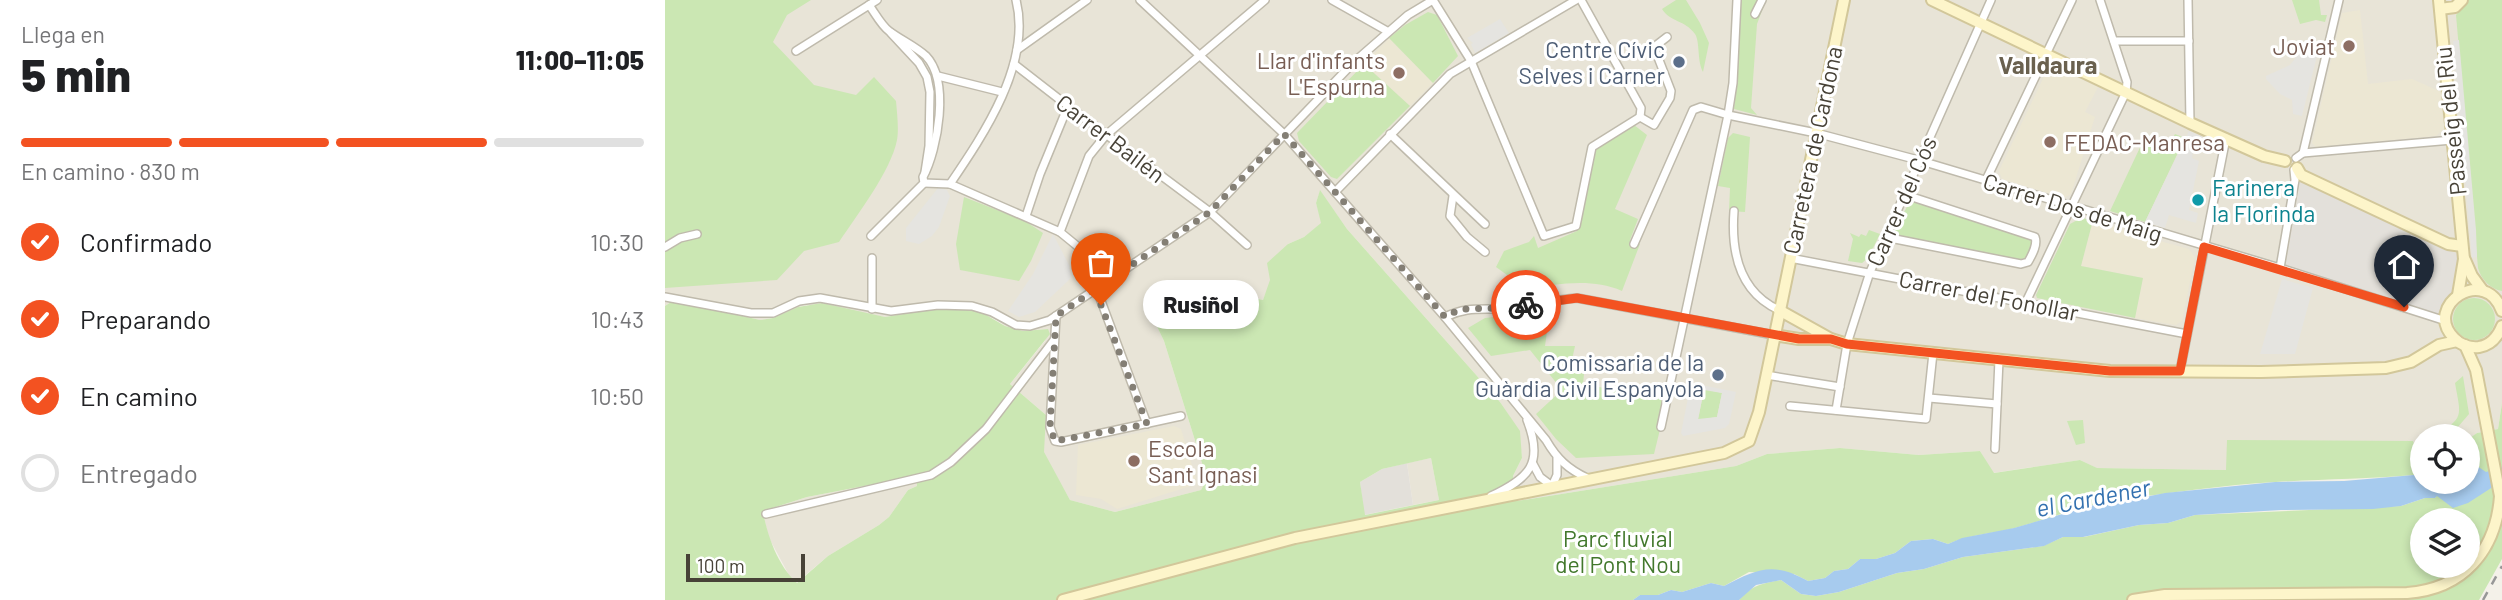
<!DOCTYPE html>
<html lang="es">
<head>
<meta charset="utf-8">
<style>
  :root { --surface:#fff; --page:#f6f6f6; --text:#202124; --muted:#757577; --line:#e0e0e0; --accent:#f35221 }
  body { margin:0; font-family:Barlow,sans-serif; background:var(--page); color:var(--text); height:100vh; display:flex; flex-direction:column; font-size:26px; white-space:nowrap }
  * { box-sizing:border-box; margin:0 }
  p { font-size:23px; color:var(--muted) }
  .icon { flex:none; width:38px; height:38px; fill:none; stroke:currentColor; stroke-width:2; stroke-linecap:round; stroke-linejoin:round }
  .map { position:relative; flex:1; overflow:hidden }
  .side { display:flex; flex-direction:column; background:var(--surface); width:665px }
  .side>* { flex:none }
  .buttons { position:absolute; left:1745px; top:424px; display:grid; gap:14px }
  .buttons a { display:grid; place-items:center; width:70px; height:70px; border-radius:50%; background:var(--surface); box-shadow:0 4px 10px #0003; font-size:35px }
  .scale { position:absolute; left:21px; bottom:18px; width:119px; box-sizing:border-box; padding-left:7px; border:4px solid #474237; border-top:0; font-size:19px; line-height:24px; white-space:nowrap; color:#474237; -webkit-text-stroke:5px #fff; paint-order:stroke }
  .pin { position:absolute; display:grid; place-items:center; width:60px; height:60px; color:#fff; margin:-72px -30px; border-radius:50% 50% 50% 0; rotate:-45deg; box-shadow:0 0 7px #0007 }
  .pin .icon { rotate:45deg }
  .courier { position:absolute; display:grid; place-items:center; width:70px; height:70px; margin:-35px; border:5px solid #f35221; border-radius:50%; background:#fff; color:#222; box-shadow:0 2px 9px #0007 }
  .bubble { position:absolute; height:49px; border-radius:24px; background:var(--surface); box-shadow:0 4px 10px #0003; font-size:23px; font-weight:800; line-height:49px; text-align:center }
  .overview em { font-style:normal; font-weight:800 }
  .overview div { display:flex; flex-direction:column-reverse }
  .overview { display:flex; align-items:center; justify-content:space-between; height:119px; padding:0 21px }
  h1 { font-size:46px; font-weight:800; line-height:52px }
  .bar { display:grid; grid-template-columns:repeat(4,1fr); gap:10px 7px; align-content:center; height:84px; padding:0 21px }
  .bar i { height:9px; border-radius:5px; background:var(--line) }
  .bar .selected { background:var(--accent) }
  .bar p { grid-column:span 4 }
  ol { padding:0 21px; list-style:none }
  li { display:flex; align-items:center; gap:21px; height:77px }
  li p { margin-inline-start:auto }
  li .icon { padding:7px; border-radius:50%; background:var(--accent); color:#fff; stroke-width:4 }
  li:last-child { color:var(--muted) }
  li i { width:38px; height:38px; border:4px solid var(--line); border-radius:50% }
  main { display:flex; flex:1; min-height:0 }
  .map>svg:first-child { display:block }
</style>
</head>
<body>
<main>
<section class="side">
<div class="overview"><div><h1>5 min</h1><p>Llega en</p></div><em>11:00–11:05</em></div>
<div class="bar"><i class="selected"></i><i class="selected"></i><i class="selected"></i><i></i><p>En camino · 830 m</p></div>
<ol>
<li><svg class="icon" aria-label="check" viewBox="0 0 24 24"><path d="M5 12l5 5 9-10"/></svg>Confirmado<p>10:30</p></li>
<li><svg class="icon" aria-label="check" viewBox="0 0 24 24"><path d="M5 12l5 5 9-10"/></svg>Preparando<p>10:43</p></li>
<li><svg class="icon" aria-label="check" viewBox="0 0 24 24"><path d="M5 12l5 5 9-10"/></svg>En camino<p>10:50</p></li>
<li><i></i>Entregado</li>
</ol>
</section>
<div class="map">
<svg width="1837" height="600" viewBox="0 0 1837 600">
  <rect width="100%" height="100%" fill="#f4f1e9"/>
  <g fill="#e8e4d7">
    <polygon points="0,0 1830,0 1837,126 1837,403 1833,429 1812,433 1803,440 1802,436 1757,436 1757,465 1755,467 1561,470 1431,468 1415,460 1328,473 1315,451 1254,455 1175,448 1102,454 1071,466 852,501 848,476 857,458 854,431 835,402 682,229 655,191 651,203 657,223 639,237 623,244 598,300 544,288 509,309 481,304 499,341 542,479 536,490 450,512 405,500 378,452 381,415 345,384 380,341 383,329 358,331 340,326 329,318 275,308 220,317 141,304 108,318 95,320 6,302 0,306"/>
    <polygon points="766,458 774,500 748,505 742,463"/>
    <polygon points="251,476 252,486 243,490 224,517 214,525 163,556 131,583 125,577 103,536 98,511 142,497"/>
  </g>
  <g fill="#e3e0da">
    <polygon points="1636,179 1792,254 1794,279 1776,315 1620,268"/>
    <polygon points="742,463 748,505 699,515 695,482 717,469"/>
  </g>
  <g fill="#ece7d3">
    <polygon points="1695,10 1703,84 1747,79 1776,92 1779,129 1771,136 1651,147 1647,143 1677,13"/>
    <polygon points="724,38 768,83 745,106 699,64"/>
    <polygon points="1387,66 1433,87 1420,112 1430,117 1428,123 1406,194 1399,198 1337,179 1334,171 1383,68"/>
    <polygon points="1428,220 1480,237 1524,249 1530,257 1517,321 1511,325 1470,318 1478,278 1416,266"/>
    <polygon points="509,426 516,429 531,478 526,486 452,509 436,499 411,495 413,445"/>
  </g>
  <g fill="#cbe7b3" fill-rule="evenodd">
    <path d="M0 0H146L122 15 108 42 149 85 191 95 209 77 231 101C232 113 234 129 232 140 226 171 192 215 174 242L139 251 112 280 0 288Z"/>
    <path d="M1011 0H1021L1035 23 1044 43 1038 72C1032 61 1035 41 1030 34 1020 20 1005 22 997 9Z"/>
    <polygon points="1076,0 1101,0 1092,24 1086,108 1092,115 1069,109"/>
    <polygon points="1627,0 1654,0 1656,15 1662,15 1660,22 1651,20 1635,24"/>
    <path d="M1803 0H1837V291C1825 289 1816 279 1813 268L1791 15Z"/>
    <polygon points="763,12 772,15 793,56 768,83 724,38 740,25"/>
    <polygon points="699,64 745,106 672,179 666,177 634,141 632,133"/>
    <path d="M969 125 982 135 950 209 973 219 965 240 975 244 957 291C920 275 881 288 843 290L842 275 831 267 839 251 864 242 869 236 873 248 912 231 930 149Z"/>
    <polygon points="1068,133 1085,137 1080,212 1064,211 1065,188 1053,186 1063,138"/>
    <polygon points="1510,134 1520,138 1480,222 1445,211 1479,139 1502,149"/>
    <path d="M655 190 682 229 835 402 855 431 857 458 848 476 852 501 1071 466 1102 454 1175 448 1254 455 1315 451 1329 473 1415 460 1432 468 1561 470 1562 440 1748 441 1757 471 1749 475C1703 479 1657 479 1611 482 1558 485 1504 493 1453 500 1417 505 1384 519 1350 528 1328 534 1305 534 1283 544L1268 539 1246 541 1230 553 1211 559H1195L1183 569 1169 571 1160 578 1143 581 1129 574 1084 572 1059 586 1046 583 1017 592 1006 590 993 595H975L968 600H0V306L6 302 38 307 95 320 108 318 133 307 157 303 220 317 275 308 296 309 316 312 340 326 358 331 383 329 385 334 345 384 381 415 379 452 405 500 450 512 536 490 542 479 499 341 481 304 495 292 509 309 544 288 598 300 605 280 602 263 623 244 639 237 656 223 651 203ZM766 458 774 500 700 515 695 482 717 469ZM251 476 252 486 243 490 224 517 214 525 163 556 132 583C113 566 102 535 98 511L142 497Z"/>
    <polygon points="299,197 360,221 378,233 366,261 354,281 295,270 291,244"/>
    <polygon points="1245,201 1362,236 1368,243 1363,257 1354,260 1227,235"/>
    <polygon points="1416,218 1428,220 1416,266 1478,278 1470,318 1372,298 1371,295 1405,224"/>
    <polygon points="1204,230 1215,234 1203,258 1197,263 1183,261 1188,239 1185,233 1194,237 1196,234 1201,236"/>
    <circle cx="1809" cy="319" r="21"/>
    <polygon points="885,311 880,346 910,346 905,369 919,374 918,384 994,398 1001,405 989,454 911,458 891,439 871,414 897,390 865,350 826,356 803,328 820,318"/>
    <path d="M1798 376 1804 414 1792 428 1768 436C1800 418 1796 417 1790 383Z"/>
    <polygon points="1039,389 1057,393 1052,417 1033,420"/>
    <polygon points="1837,403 1837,467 1821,473 1803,460 1802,440 1812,433 1833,429"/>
    <polygon points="1418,420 1420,443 1411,445 1402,421"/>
    <path d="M1837 481V559L1814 600H1074C1087 585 1098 583 1116 580L1136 594 1151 596 1174 592 1232 573 1259 569 1298 557 1378 546 1398 537H1419L1474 525 1503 523 1530 515 1736 506 1760 498H1770L1772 495 1777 498 1824 489ZM1757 520H1802V565H1757Z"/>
  </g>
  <g fill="#e5e4e0" fill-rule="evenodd">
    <polygon points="835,19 844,33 810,53 806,44 808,43 802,38"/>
    <polygon points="1794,40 1811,230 1812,257 1807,258 1788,41"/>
    <polygon points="1654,48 1637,116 1628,114 1627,100 1615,94 1601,79 1601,76 1625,65 1635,52"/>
    <polygon points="1524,131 1538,137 1536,146 1529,145 1527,158 1534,161 1524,210 1533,213 1531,223 1504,215 1500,228 1480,222"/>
    <polygon points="273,188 282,190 285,196 274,227 267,236 254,244 241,241 241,228"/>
    <polygon points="388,234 404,265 406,278 370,312 354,317 343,311 368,274"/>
    <polygon points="1617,279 1648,288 1630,354 1595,354"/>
    <path d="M1026 383 1071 392 1064 424 1060 428 1018 436 1016 433ZM1039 390 1057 393 1052 417 1033 419Z"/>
  </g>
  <path fill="#a7cbee" d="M1803 460 1821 472 1837 467V481L1803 503 1788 508 1772 496 1770 498H1760L1736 506 1708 509 1616 510 1530 515 1503 523 1474 525 1418 537H1398L1379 546 1298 557 1259 569 1232 573 1174 592 1151 596 1136 594 1116 580 1091 585 1074 600H968L975 595H993L1006 590 1017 592 1046 583 1059 586C1092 569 1108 561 1143 581L1160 578 1169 571 1183 569 1195 559H1211L1230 553 1246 541 1268 539 1283 544 1297 538 1349 528 1425 506 1456 499 1465 500 1500 493 1610 482 1679 481 1749 475 1757 471V481H1802Z"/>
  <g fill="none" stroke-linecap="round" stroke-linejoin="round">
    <g stroke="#bfbaac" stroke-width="10">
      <g id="street">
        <path d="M475 0 619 134 780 317 881 440C892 459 903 469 922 478"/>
        <polyline points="667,0 722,31"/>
        <polyline points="768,0 806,61 879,236 911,226 927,147 975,117"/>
        <polyline points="916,0 976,108 975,117"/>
        <polyline points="1523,0 1525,123"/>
        <path d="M204 5C210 13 216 25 224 31 236 40 250 46 261 56 285 81 273 149 258 177L259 183 206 236"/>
        <polyline points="1090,14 1097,0"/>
        <polyline points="226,33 254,63 262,77 265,92 264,146 260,172"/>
        <polyline points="1449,41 1524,41"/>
        <polyline points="352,50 422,0"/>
        <polyline points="131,51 212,0"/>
        <polyline points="349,64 403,106 545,212 582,245"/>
        <polyline points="273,76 337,92"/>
        <polyline points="975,117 989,125 1005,98 1006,91 989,47 1002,37"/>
        <polyline points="725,134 820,224"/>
        <polyline points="1638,153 1674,0"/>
        <polyline points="1631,158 1638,153 1787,140"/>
        <polyline points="1321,180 1407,0"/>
        <polyline points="259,183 285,184 395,232 417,250 482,424"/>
        <path d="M285 184C319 134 367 63 351 0"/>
        <polyline points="670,192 785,74 911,0"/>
        <polyline points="788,196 785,216 802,237 820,252"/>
        <path d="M1069 211C1066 251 1074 292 1114 310"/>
        <polyline points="361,216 375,174 403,106"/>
        <polyline points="395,232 424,156 441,135 600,0"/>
        <path d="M1220 237 1356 264 1363 262C1367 255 1373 245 1370 237L1238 194"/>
        <polyline points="969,244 1028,110 1036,107 1063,115 1151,133 1253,160 1615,268 1781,321"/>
        <polyline points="0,247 15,238 32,234"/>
        <polyline points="207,258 207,309"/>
        <polyline points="1125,258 1522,334"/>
        <polyline points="1615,268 1630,180 1629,170"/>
        <polyline points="0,297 86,313 108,313 134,301 155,298 226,311 273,305 307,306 327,312 351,325 365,326 385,320 545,212 688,63 743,15 768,0"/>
        <polyline points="1361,302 1461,92 1462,82 1435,0"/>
        <polyline points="391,316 385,427 390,441 396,442 516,416"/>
        <path d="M780 317C805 305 819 311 845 308 868 305 889 300 912 298L1109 335"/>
        <polyline points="1515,371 1561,138"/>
        <polyline points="1101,375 1175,387"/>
        <polyline points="1264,398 1332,404"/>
        <polyline points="1125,406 1261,419 1268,353"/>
        <polyline points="1171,410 1182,344 1205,272 1326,0"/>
        <polyline points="996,427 1063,115 1068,83 1072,0"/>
        <polyline points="1330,449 1334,360"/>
        <polyline points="868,464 875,477 887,486 892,475 892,458"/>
        <path d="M826 496C865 478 879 463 862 420"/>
        <polyline points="101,514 266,475 286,462 321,429 389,340"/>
      </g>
    </g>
    <g stroke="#d2c79a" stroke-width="14">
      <g id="secondary">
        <polyline points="1267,0 1525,123 1599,156 1620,161"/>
        <polyline points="1774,0 1799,259 1793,295"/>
        <polyline points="1775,9 1790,7 1797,0"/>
        <polyline points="1632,168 1636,175 1783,244 1797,246"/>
        <polyline points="1800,260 1807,276 1818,291"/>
        <polyline points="1114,310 1166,339 1182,344 1445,371 1596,372 1721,368 1746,362 1774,345 1792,341"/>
        <path d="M1837 311C1820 264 1757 306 1789 338 1795 345 1805 348 1814 347 1826 345 1833 336 1837 326"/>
        <polyline points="1109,335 1134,339 1163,339"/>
        <polyline points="398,600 630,538 1059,453 1084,441 1094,412 1179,0"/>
        <path d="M1468 600 1500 595 1742 593C1798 589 1831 551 1835 496L1811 370 1800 345"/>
      </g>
    </g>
    <use href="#street" stroke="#fff" stroke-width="7"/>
    <use href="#secondary" stroke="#fdf5ca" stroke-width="10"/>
    <polyline stroke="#979797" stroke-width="2.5" stroke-dasharray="9 9" stroke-linecap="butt" points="1818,600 1837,566"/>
  </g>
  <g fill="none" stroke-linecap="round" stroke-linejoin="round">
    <polyline stroke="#847f75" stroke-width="7" stroke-dasharray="0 12.6" points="436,305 482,424 390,441 385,427 391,316 545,212 619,134 780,317 795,309 844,308 861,305"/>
    <polyline stroke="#f35221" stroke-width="9" points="861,305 912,298 1134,339 1166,339 1182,344 1445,371 1515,371 1539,247 1739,307"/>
  </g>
  <g fill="#8d6e63" stroke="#fff" stroke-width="2.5">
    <circle cx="1684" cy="46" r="7"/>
    <circle cx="734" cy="73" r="7"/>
    <circle cx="1385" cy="142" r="7"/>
    <circle cx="469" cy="461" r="7"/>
  </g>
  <g fill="#5c6f8a" stroke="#fff" stroke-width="2.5">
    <circle cx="1014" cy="62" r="7"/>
    <circle cx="1053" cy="375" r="7"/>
  </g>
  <circle fill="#0f9aa8" stroke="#fff" stroke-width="2.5" cx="1533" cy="200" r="7"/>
  <g text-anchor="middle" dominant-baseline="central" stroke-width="6" stroke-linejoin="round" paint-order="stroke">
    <g font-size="23" fill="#785e54" stroke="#fff" text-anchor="end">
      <text x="1670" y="46">Joviat</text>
      <text x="720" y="60">Llar d'infants<tspan x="720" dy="26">L'Espurna</tspan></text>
      <text x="1399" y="142" text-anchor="start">FEDAC-Manresa</text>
      <text x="483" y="448" text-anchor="start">Escola<tspan x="483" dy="26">Sant Ignasi</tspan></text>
    </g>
    <g font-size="23" fill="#4e5e75" stroke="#fff" text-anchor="end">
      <text x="1000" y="49">Centre Cívic<tspan x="1000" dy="26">Selves i Carner</tspan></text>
      <text x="1039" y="362">Comissaria de la<tspan x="1039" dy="26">Guàrdia Civil Espanyola</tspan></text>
    </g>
    <g font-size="23" fill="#474237" stroke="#fff">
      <text transform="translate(1785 121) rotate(-96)">Passeig del Riu</text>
      <text transform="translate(446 138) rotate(37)">Carrer Bailén</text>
      <text transform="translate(1147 150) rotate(-78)">Carretera de Cardona</text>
      <text transform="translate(1236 201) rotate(-66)">Carrer del Cós</text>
      <text transform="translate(1408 207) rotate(17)">Carrer Dos de Maig</text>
      <text transform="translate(1324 295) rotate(11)">Carrer del Fonollar</text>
    </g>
    <g font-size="23" fill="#0d838f" stroke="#fff" text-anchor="start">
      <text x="1547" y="187">Farinera<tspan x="1547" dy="26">la Florinda</tspan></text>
    </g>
    <g font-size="23" fill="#42782c" stroke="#fff">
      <text x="953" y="538">Parc fluvial<tspan x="953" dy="26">del Pont Nou</tspan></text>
    </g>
    <g font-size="24" font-weight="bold" fill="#6a614f" stroke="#fff">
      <text x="1383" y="64">Valldaura</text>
    </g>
    <g font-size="24" font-style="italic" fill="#3371b0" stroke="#fff">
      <text transform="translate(1428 497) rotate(-11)">el Cardener</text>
    </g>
  </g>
</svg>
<div class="buttons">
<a><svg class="icon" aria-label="locate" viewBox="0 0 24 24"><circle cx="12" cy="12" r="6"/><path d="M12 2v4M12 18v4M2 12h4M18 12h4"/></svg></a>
<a><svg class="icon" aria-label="layers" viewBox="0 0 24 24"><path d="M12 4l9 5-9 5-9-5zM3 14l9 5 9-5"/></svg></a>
</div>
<div class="scale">100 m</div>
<div class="pin" style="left:436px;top:305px;background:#ea580c"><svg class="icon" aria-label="bag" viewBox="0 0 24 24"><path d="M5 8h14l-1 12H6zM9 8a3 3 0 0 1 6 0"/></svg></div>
<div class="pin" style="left:1739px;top:307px;background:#1f2937"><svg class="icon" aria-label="home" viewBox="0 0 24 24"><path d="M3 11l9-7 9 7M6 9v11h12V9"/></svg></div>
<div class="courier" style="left:861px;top:305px"><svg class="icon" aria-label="bike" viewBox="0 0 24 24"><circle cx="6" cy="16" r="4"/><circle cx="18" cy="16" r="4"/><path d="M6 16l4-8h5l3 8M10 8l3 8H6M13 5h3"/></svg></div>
<div class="bubble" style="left:478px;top:280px;width:116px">Rusiñol</div>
</div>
</main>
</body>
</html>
